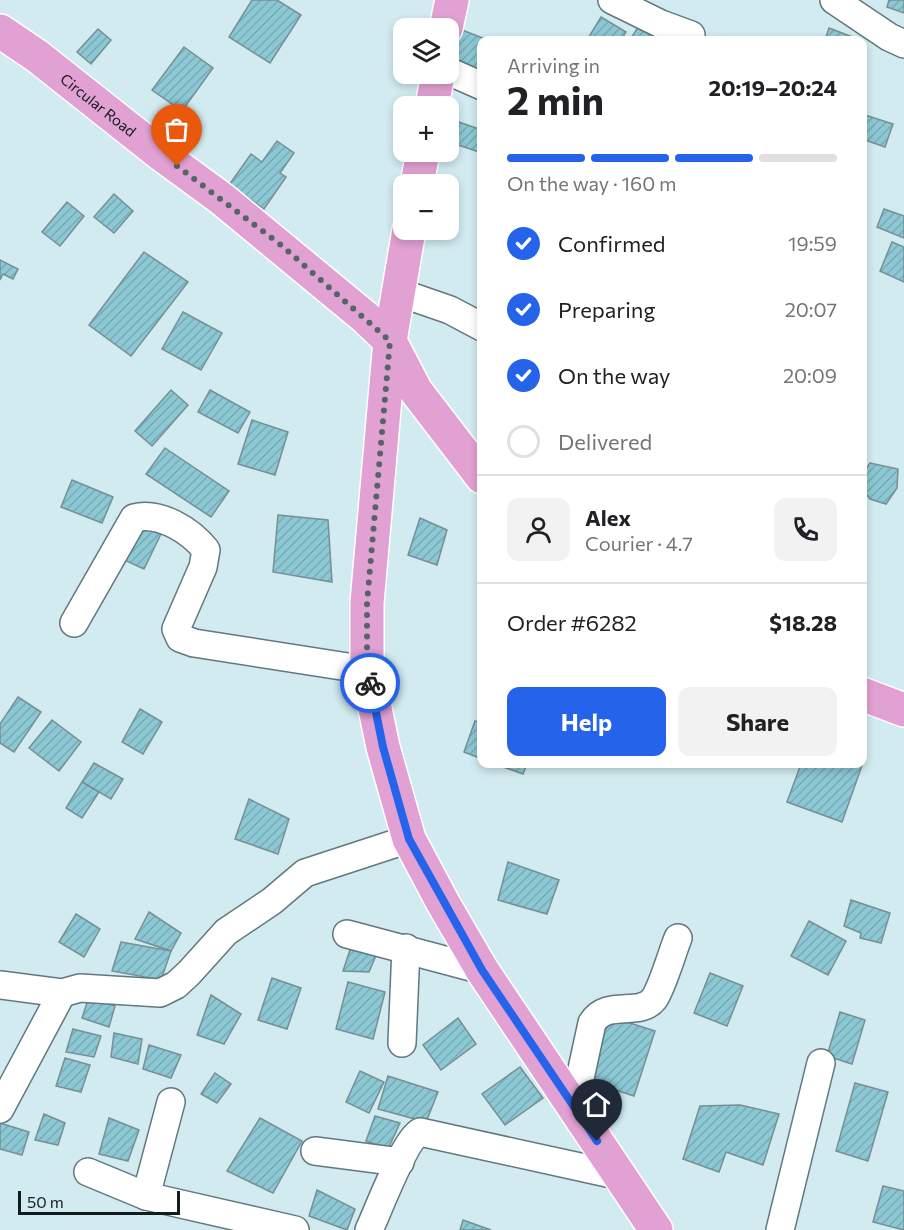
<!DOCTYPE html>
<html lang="en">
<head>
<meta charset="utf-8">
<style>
  :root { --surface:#fff; --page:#f2f2f2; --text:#202124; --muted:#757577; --line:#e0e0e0; --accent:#2563eb }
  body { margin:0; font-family:Commissioner,sans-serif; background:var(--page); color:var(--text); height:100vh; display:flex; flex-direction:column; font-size:22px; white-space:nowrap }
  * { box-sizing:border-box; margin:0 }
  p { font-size:20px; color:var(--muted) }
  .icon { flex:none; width:33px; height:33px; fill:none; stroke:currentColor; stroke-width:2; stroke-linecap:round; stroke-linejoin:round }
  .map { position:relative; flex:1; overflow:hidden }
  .sheet { position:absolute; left:477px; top:36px; width:390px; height:732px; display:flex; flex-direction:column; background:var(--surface); border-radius:12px; box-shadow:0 3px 9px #0003 }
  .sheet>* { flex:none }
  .controls { position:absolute; left:393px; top:18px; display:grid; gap:12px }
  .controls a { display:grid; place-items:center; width:66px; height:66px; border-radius:12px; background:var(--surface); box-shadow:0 3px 9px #0003; font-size:30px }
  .scale { position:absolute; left:18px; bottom:15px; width:162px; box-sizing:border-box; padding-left:6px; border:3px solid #121b1d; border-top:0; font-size:16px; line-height:21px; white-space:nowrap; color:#121b1d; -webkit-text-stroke:4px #d1ebf0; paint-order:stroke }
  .pin { position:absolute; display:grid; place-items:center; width:51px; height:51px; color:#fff; margin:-62px -26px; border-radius:50% 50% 50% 0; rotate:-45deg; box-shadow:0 0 6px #0007 }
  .pin .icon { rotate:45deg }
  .courier { position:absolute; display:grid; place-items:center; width:60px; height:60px; margin:-30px; border:4px solid #2563eb; border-radius:50%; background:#fff; color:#222; box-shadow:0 2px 8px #0007 }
  .overview em { font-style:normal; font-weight:700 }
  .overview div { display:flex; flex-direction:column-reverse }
  .overview { display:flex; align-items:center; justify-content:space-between; height:102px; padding:0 30px }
  h1 { font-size:39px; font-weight:700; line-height:45px }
  .bar { display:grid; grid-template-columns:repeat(4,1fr); gap:9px 6px; align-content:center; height:72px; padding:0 30px }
  .bar i { height:8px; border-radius:4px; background:var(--line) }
  .bar .active { background:var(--accent) }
  .bar p { grid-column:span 4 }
  .line { display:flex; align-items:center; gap:15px; padding:0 30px; border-top:2px solid var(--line) }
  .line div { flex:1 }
  .round { display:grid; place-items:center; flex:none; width:63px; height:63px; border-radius:12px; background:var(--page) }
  ol { padding:0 30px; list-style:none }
  li { display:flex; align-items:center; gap:18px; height:66px }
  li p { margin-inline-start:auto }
  li .icon { padding:6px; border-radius:50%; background:var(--accent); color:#fff; stroke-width:4 }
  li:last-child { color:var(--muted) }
  li i { width:33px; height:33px; border:3px solid var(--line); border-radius:50% }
  .action { display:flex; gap:12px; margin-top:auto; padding:12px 30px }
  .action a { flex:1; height:69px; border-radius:12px; background:var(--accent); color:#fff; font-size:24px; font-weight:700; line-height:69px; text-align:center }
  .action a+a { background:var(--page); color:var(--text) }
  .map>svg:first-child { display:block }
</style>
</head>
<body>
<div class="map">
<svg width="904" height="1230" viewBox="0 0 904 1230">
  <defs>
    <pattern id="building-hatch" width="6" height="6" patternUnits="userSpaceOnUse" patternTransform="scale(1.5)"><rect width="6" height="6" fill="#8bc8d4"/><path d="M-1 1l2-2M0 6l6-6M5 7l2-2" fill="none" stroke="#77abb6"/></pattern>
  </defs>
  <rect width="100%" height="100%" fill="#d1ebf0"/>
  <g fill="url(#building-hatch)" stroke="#778f93" stroke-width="1.5">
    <polygon points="252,0 277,0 301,15 270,63 229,37"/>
    <polygon points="889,0 904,0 904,13 887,7"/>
    <polygon points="601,17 626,32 621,40 587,40"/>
    <polygon points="638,27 657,38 655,40 630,40"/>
    <polygon points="829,28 855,38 854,40 825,40"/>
    <polygon points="98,29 111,40 91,64 77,52"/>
    <polygon points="462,30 488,40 482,40 479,73 450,61"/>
    <polygon points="184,47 213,68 182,111 152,90"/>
    <polygon points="862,114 893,124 885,147 862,139"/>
    <polygon points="456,121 482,130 482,153 449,142"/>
    <polygon points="277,141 294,153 280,173 286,177 264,209 229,185 251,154 262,162"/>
    <polygon points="114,194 133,211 114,233 94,217"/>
    <polygon points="67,202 84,216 60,246 42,232"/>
    <polygon points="884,209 904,216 904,238 877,227"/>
    <polygon points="892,242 904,247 904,282 880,271"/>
    <polygon points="144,252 188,282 131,356 89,325"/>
    <polygon points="0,260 18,269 13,279 3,274 0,280"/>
    <polygon points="183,312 222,333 201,370 162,349"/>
    <polygon points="171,390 188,405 152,446 135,431"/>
    <polygon points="210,390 250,412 238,433 198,412"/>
    <polygon points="252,420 288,432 275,475 238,464"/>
    <polygon points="165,448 229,491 211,517 146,474"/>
    <polygon points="870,463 898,469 897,488 886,504 870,499 862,488 862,475"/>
    <polygon points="72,480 113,497 102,523 61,507"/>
    <polygon points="278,515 328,520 332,582 273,572"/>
    <polygon points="420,518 447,530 437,565 408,555"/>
    <polygon points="138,524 161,534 144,569 122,559"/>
    <polygon points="18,697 41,712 14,752 0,743 0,724"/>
    <polygon points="140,709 162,722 143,754 122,742"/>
    <polygon points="52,720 81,742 59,771 29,748"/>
    <polygon points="475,721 482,723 482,759 464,752"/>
    <polygon points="862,756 865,757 842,822 787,802 801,764 862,764"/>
    <polygon points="94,763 123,779 111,799 82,782"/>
    <polygon points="495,764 527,764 523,774"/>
    <polygon points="82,782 99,792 82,818 66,808"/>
    <polygon points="249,799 289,819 278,854 235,839"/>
    <polygon points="508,862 559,880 547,914 498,900"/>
    <polygon points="851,900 890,913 881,943 860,938 861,933 844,926"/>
    <polygon points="149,912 181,933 171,951 135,939"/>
    <polygon points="76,914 100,929 84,957 59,942"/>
    <polygon points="809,921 846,941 828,975 791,956"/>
    <polygon points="121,942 171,951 161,980 112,971"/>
    <polygon points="351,947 377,953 369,972 343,971"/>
    <polygon points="710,973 743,986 727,1026 694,1013"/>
    <polygon points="272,978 301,988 287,1029 258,1020"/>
    <polygon points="348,982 385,992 373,1039 336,1029"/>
    <polygon points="211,995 241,1014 224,1044 197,1035"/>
    <polygon points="89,997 115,1006 109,1027 82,1018"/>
    <polygon points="840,1012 865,1020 852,1064 827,1056"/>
    <polygon points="605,1015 655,1031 634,1096 584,1080"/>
    <polygon points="458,1018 476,1044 441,1070 423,1045"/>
    <polygon points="73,1029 101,1036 94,1057 66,1052"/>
    <polygon points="114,1033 142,1039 138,1064 111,1057"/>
    <polygon points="149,1045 181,1055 171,1078 143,1069"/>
    <polygon points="65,1058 90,1065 81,1092 56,1086"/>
    <polygon points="520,1067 543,1098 505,1125 482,1094"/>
    <polygon points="360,1071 384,1082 369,1113 346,1102"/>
    <polygon points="215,1073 231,1084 217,1103 201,1094"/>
    <polygon points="388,1076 438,1092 426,1122 378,1109"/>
    <polygon points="855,1083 888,1092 868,1161 836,1151"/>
    <polygon points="740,1105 779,1114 763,1165 726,1152 719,1172 683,1159 700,1106"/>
    <polygon points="44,1114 65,1123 58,1145 35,1140"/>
    <polygon points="375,1116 400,1123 388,1149 366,1141"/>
    <polygon points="109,1118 139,1130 128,1161 99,1154"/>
    <polygon points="260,1118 302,1141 273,1193 227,1171"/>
    <polygon points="0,1123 29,1132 22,1155 0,1149"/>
    <polygon points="883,1186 904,1191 904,1230 873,1222"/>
    <polygon points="317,1190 355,1209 347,1230 309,1216"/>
    <polygon points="463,1220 491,1230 460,1230"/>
  </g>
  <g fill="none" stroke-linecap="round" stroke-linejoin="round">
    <g stroke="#61787d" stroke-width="30">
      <g id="minor">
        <polyline points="612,0 661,24 691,35"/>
        <polyline points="834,0 889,37 904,44"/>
        <polyline points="448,71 482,86"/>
        <polyline points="398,292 450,310 482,327"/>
        <path d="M74 623 134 518C159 511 190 530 206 550L203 567 176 629 180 638 194 643 367 670"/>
        <polyline points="347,934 482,970"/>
        <polyline points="0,985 62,993 80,988 160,993 176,985 189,973 226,932 272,901 305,873 409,839"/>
        <polyline points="402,1043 406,948"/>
        <path d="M574 1106 592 1023C607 998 639 1018 654 999 662 988 672 953 678 938"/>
        <polyline points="0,1109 62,993"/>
        <polyline points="315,1151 400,1162"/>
        <polyline points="88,1172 146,1196 295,1230"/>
        <polyline points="146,1196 171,1102"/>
        <path d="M369 1230C378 1211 405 1139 420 1132L621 1176"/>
        <polyline points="780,1230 821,1063"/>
      </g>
    </g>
    <g stroke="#fff" stroke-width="36">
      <g id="major">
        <polyline points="446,28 452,0"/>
        <path id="s1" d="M0 31 37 56 162 155 222 199 366 318 390 341 416 391 482 477"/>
        <polyline points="432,106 438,74"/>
        <polyline points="417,184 423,152"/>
        <polyline points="409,230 390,341 367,603 367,670 383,747 409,839 443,903 482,970 656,1230"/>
        <polyline points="862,694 904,710"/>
      </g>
    </g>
    <use href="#minor" stroke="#fff" stroke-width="27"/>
    <use href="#major" stroke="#e2a1d3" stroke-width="33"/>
  </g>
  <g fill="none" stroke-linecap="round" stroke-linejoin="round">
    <polyline stroke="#556467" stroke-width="6" stroke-dasharray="0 10.8" points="177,166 281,245 390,341 367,603 367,670 370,683"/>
    <polyline stroke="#2563eb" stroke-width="8" points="370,683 383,747 409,839 482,970 597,1141"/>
  </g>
  <g text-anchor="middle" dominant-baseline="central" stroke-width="5" stroke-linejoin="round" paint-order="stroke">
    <g font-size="15" fill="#121b1d" stroke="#d1ebf0">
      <text stroke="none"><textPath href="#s1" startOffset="123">Circular Road</textPath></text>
    </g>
  </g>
</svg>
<div class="controls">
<a><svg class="icon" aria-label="layers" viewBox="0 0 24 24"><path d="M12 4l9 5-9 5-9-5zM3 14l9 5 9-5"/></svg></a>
<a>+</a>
<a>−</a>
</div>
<div class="scale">50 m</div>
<div class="pin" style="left:177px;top:166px;background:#ea580c"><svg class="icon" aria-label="bag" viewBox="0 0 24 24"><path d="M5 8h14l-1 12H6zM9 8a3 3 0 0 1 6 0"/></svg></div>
<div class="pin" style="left:597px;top:1141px;background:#1f2937"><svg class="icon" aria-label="home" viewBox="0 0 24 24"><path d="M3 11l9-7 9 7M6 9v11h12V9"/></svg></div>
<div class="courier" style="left:370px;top:683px"><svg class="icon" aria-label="bike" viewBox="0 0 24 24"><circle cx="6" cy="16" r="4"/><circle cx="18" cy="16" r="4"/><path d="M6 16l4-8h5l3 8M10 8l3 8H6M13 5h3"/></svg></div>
<section class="sheet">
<div class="overview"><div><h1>2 min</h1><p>Arriving in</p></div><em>20:19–20:24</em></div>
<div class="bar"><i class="active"></i><i class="active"></i><i class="active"></i><i></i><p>On the way · 160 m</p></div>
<ol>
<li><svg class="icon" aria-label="check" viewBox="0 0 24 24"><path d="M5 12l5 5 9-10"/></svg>Confirmed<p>19:59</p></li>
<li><svg class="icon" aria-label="check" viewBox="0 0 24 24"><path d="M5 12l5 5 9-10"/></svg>Preparing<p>20:07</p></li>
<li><svg class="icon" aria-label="check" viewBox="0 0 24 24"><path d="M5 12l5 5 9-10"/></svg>On the way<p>20:09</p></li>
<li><i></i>Delivered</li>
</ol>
<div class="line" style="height:108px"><a class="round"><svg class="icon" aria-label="person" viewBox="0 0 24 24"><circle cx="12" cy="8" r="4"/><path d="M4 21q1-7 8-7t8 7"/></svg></a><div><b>Alex</b><p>Courier · 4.7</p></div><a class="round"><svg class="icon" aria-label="phone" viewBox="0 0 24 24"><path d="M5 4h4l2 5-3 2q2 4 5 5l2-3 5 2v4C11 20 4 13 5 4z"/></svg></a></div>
<div class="line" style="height:78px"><div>Order #6282</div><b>$18.28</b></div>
<div class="action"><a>Help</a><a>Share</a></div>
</section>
</div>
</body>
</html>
